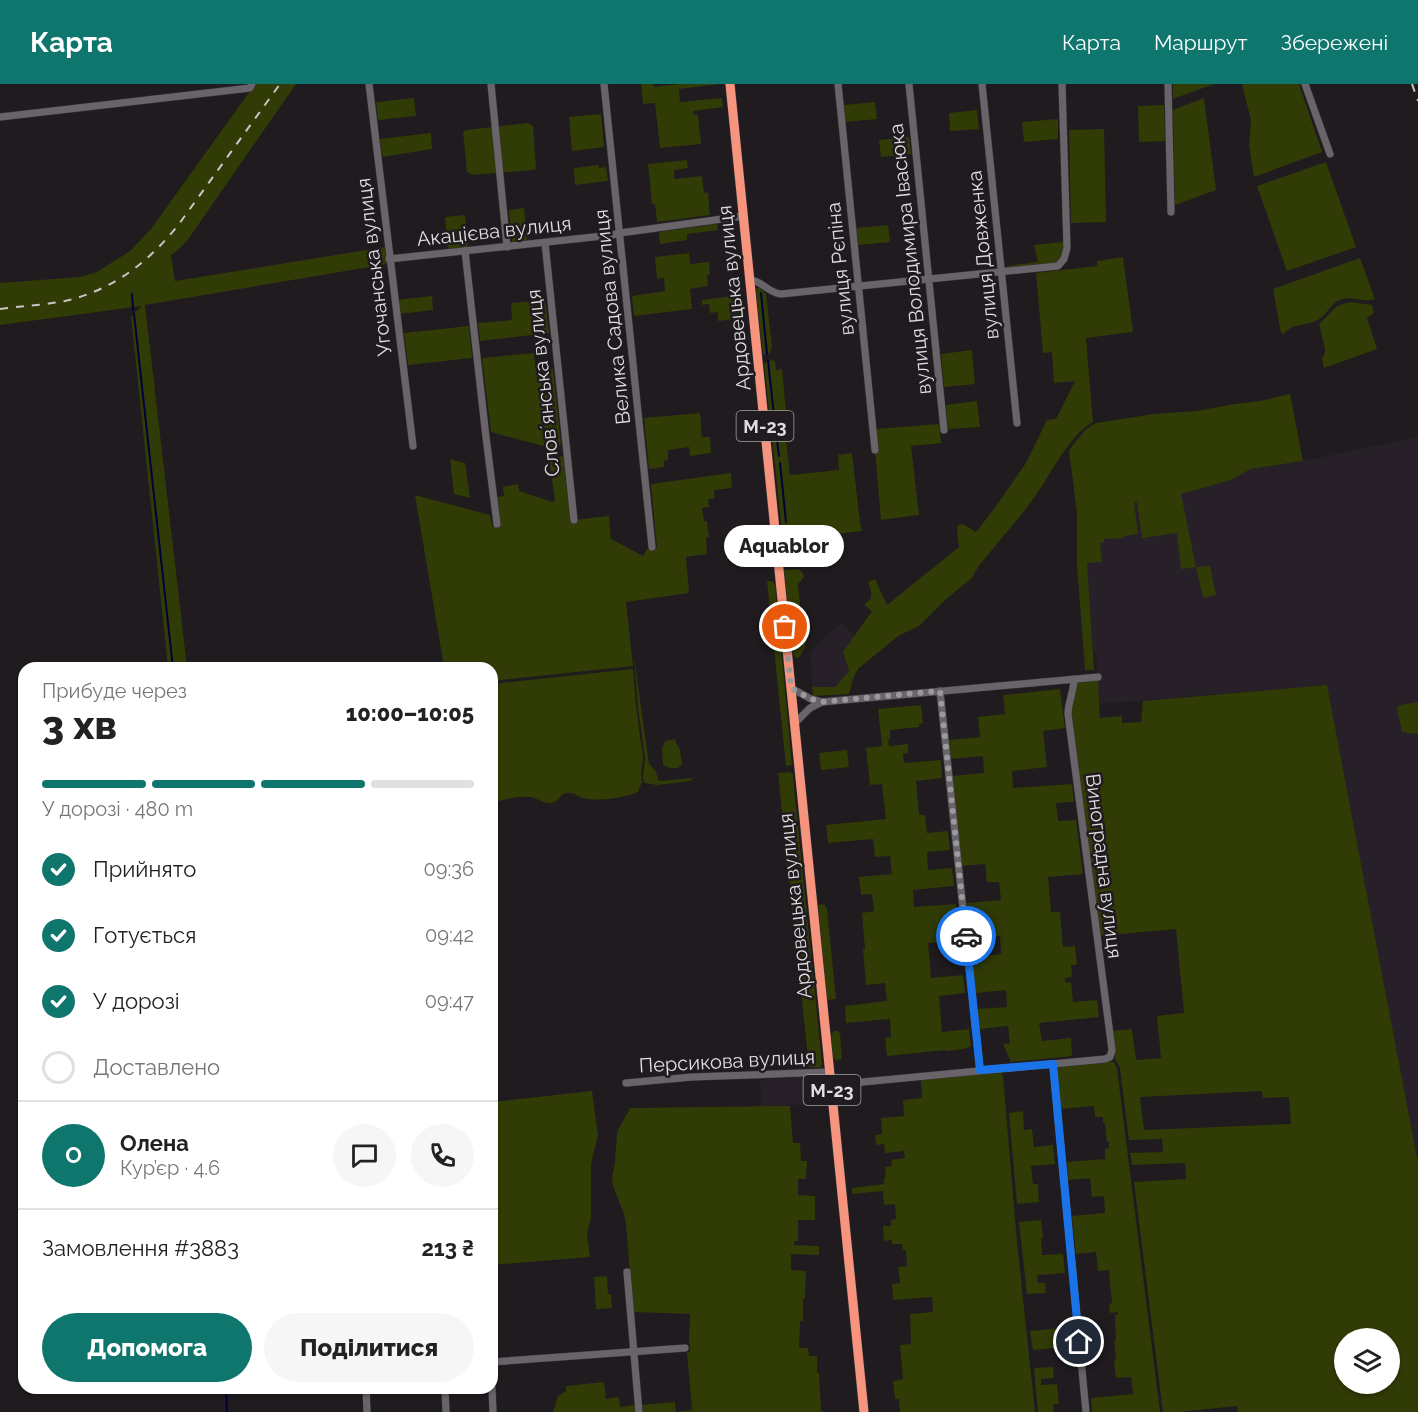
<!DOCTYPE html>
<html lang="uk">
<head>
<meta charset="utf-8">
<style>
  :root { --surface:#fff; --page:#f6f6f6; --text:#222; --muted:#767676; --line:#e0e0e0; --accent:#0f766e }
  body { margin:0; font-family:Raleway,sans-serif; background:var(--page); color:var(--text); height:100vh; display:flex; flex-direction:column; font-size:22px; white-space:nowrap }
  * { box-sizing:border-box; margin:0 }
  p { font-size:20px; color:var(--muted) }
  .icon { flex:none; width:33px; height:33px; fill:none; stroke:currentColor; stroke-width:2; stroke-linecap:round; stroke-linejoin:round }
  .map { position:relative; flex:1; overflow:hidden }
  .side { position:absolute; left:18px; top:578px; width:480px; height:732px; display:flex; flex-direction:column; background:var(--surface); border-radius:18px; box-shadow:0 2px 4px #0004 }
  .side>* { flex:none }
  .controls { position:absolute; left:1334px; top:1244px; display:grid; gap:12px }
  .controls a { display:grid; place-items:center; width:66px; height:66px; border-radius:50%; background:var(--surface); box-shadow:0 2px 4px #0004; font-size:30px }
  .pin { position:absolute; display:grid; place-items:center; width:51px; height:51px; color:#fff; margin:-26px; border:3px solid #fff; border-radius:50%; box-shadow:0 2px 6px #0007 }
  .courier { position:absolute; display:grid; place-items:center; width:60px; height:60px; margin:-30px; border:4px solid #1a73e8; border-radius:50%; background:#fff; color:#222; box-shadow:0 2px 8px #0007 }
  .bubble { position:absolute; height:42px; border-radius:21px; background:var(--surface); box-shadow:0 2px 4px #0004; font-size:20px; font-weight:800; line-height:42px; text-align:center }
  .summary em { font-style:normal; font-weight:800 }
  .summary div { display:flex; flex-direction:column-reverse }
  .summary { display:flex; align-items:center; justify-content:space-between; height:102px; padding:0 24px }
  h1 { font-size:39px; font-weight:800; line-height:45px }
  .bar { display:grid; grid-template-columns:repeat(4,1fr); gap:9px 6px; align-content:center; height:72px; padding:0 24px }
  .bar i { height:8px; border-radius:4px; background:var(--line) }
  .bar .active { background:var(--accent) }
  .bar p { grid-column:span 4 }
  .line { display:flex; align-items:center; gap:15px; padding:0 24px; border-top:2px solid var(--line) }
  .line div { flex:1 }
  .round { display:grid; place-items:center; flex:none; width:63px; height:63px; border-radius:32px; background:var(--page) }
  ol { padding:0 24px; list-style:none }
  li { display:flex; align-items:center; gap:18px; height:66px }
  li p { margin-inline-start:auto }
  li .icon { padding:6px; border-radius:50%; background:var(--accent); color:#fff; stroke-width:4 }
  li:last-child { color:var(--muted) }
  li i { width:33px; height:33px; border:3px solid var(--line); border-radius:50% }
  .button { display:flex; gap:12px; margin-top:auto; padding:12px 24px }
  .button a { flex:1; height:69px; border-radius:36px; background:var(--accent); color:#fff; font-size:24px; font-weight:800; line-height:69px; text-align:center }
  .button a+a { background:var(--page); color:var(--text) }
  header { display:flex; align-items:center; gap:36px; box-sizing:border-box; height:84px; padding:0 30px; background:var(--accent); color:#fff }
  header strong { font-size:28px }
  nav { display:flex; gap:33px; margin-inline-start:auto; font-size:21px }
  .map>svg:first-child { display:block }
</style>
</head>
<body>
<header>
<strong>Карта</strong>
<nav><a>Карта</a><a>Маршрут</a><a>Збережені</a></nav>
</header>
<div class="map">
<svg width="1418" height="1328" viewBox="0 0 1418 1328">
  <rect width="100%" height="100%" fill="#1f1b1f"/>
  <g fill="#282029">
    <polygon points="1418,353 1418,1079 1327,601 1099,620 1097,570 1093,570 1083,428 1181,409 1231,396 1251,385 1257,384 1303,377"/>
    <polygon points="842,539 855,552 843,569 849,587 835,603 812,603 811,569 823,554"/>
    <polygon points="816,992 818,993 819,1020 762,1022 760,996"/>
  </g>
  <g fill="#313b06" fill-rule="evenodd">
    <polygon points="255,0 296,0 189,154 179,165 171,171 175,197 385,163 387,180 145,221 187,583 168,583 131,233 142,222 0,241 0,199 80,193 97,188 130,167 151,145"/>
    <polygon points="641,0 653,0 654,3 679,0 721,0 679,5 680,18 722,14 723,23 693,27 694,31 698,31 701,60 660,64 655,19 643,20"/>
    <polygon points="1173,0 1214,0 1173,15"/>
    <polygon points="1245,0 1299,0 1322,68 1254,93 1249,61 1251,36 1242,1"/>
    <polygon points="414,14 416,32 378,36 376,18"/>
    <polygon points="1204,14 1216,106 1175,121 1173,26"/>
    <polygon points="875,18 877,35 845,38 844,21"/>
    <polygon points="1164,21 1165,57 1139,58 1138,22"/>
    <polygon points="977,26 979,45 950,47 949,29"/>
    <polygon points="601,30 604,63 572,67 569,33"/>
    <polygon points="1058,35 1058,55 1024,58 1022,38"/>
    <polygon points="528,39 533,42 536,85 532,86 472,91 467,88 463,48 466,46"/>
    <polygon points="1104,45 1106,138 1071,139 1069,46"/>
    <polygon points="431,49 432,65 382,73 380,55"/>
    <polygon points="909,53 911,70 881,73 879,56"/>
    <polygon points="687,76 688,84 674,86 674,95 702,92 704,109 708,108 710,131 657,138 655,120 652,120 648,80"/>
    <polygon points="1326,78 1356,163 1287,187 1257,102"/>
    <polygon points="599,81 599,84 606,83 608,97 575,101 574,84"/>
    <polygon points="524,124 527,156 512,158 509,126"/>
    <polygon points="465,131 468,163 448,165 445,133"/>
    <polygon points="717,140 718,146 687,150 687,156 660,160 659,148"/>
    <polygon points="888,141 890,158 858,161 856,144"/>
    <polygon points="1063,158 1063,171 1056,179 1007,185 1007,182 1038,178 1034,161"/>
    <polygon points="689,169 690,180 709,178 710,190 707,191 708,202 690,205 692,225 634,232 632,212 665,207 664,194 657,195 655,173"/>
    <path d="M1123 173 1133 248 1086 254 1093 338C1068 351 1049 395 1031 418 1014 440 995 462 978 483L972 494 945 516 919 542 898 552 858 585 854 592 849 610 813 612 812 603H835L849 587 843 568 872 527 864 521 871 514V507L868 498 875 495 887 521 959 463 957 444 958 441 963 440 976 448 994 425 1026 379 1047 336 1056 335 1075 297 1054 299 1052 268 1043 269 1036 189 1097 182V177Z"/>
    <path d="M1360 174 1375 215C1363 219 1354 212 1342 215 1331 218 1328 230 1318 236 1307 242 1291 239 1284 250L1281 249 1273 205Z"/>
    <polygon points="757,204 760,204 766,210 772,263 770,269 763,271 756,208"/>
    <polygon points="742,211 744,234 718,237 718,228 710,229 709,220 702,221 702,216"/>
    <polygon points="432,212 433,226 399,230 397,216"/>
    <polygon points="545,216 549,249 480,257 478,239 512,236 511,219"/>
    <polygon points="1350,218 1372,221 1374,229 1367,234 1377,265 1324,284 1322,275 1325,268 1325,265 1319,240 1337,222"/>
    <polygon points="469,242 472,274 408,281 404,249"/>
    <polygon points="972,266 975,300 944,303 941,270"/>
    <polygon points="534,269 536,287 553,285 561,360 558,365 554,365 491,348 482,274"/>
    <polygon points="773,276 775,277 776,286 782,285 787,338 784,338 787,353 786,355 790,391 839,386 838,371 852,369 860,438 862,447 783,456 764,280 766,278"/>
    <polygon points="1290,310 1303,377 1251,385 1231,396 1181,410 1196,483 1210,482 1216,511 1203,514 1196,483 1181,485 1177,449 1142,454 1137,418 1134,419 1138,450 1124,452 1124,454 1104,455 1104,458 1100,459 1102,478 1087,479 1094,586 1085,586 1077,481 1077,429 1069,366 1086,345 1096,339 1154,330 1197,327 1234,320 1260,317"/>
    <polygon points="977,317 980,343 948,345 946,321"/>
    <polygon points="700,329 702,353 710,353 711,369 690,372 689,363 668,366 668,376 664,377 664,383 649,385 644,334"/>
    <polygon points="939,340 941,359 911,362 919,431 881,436 875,366 875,345"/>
    <polygon points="563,372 568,415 574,436 609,432 611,455 643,472 647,465 657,464 651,400 731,389 732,404 714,406 714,415 708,415 709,423 702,424 704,437 707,437 709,453 706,454 707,470 686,473 689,509 626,518 633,582 492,597 492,584 444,583 415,411 490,431 492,442 501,441 497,413 504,412 503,403 518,400 519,407 553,418 555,417 549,375"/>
    <polygon points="450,375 465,379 470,414 454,410"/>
    <path d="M798 485 803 489 804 493 798 500 801 530 808 533C809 546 808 565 798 574H796L793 570 784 486Z"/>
    <polygon points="767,497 772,497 775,500 792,681 786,682"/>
    <polygon points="634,573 649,680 655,686 659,697 693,694 690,697 657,701 645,699 643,694 645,674 638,624"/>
    <path d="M633 585 636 622 643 674 641 692 642 698 638 708C625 714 596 718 583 714 578 713 575 709 570 709 560 707 560 718 551 719 544 720 536 713 529 713 517 712 504 716 492 719V600Z"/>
    <path d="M1098 595 1100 634 1122 632V639L1141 638 1143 617 1327 601 1418 1079V1328H1238L1237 1322 1179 1328H1163L1134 1098 1186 1095 1185 1079 1132 1081 1130 1069 1163 1068 1162 1055 1129 1056 1120 984 1115 975 1111 947 1132 945 1136 976 1161 974 1157 932 1184 929 1176 845 1099 852 1070 626 1076 598ZM1262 1007 1263 1014 1289 1013 1291 1040 1144 1046 1140 1013ZM1344 1254H1389V1299H1344Z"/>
    <polygon points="1060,605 1065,644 1043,647 1047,683 1012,687 1013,704 1072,700 1074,718 1056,719 1058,737 1076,736 1083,790 1048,793 1051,828 1060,828 1063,863 1075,862 1077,881 1071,881 1072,893 1065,894 1065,899 1071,898 1073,918 1097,916 1099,933 1039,939 1042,957 1071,954 1072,972 1011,978 1003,960 1010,959 1008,942 980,945 977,925 1007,923 1006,906 976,909 972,873 1001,870 1000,852 969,854 966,819 1001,816 999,798 987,798 985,780 962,782 952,692 984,689 983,672 951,675 949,656 980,653 978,633 1005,630 1003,611"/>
    <polygon points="1418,618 1418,650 1402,648 1397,624 1400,621"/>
    <polygon points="921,621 923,639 919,640 919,643 890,646 890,655 888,656 889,662 908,660 908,669 903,670 904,679 941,676 942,694 916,697 919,731 925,731 927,749 948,747 950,766 927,768 928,786 952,784 954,802 913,806 914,823 956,820 959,856 928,859 931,894 963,891 965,909 939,912 942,948 969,945 971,963 964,964 964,965 946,967 945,966 887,972 885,954 891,953 890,935 846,939 845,922 887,917 885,899 866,901 863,865 865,865 862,829 874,827 872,810 861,811 859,793 892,790 890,772 875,773 873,755 828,759 826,741 886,735 882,700 870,701 866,664 882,662 878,625"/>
    <polygon points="675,655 676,659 680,666 682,680 678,684 670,684 663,681 662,665 665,657"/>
    <polygon points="847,666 849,683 821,686 819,669"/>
    <polygon points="789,688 793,690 793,693 822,980 820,984 809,983 778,689"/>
    <polygon points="824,820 827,825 836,915 827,916 818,821"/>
    <polygon points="834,947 838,947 840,949 842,975 836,976 833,973 831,951"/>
    <polygon points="1108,977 1114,978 1117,985 1160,1328 1092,1328 1091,1314 1133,1310 1131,1293 1116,1294 1114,1276 1116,1275 1114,1257 1116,1257 1115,1231 1118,1230 1118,1228 1110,1229 1109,1220 1112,1219 1109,1186 1098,1187 1096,1168 1076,1170 1072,1132 1105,1129 1104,1112 1092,1113 1090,1094 1068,1096 1067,1078 1105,1075 1105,1065 1109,1064 1109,1058 1107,1058 1105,1039 1103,1038 1103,1033 1095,1033 1094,1022 1061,1025 1057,983"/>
    <polygon points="1000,987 1003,992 1017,1158 1035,1328 900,1328 899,1315 895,1315 893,1297 903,1295 900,1261 911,1260 910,1230 933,1228 932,1213 893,1216 892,1200 900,1199 898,1183 907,1182 906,1166 903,1166 902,1160 892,1160 892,1156 884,1157 883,1142 891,1142 891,1136 896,1135 895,1120 884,1121 883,1107 852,1110 852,1104 884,1100 884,1093 886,1093 885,1083 892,1082 891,1076 905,1074 904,1067 885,1069 884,1060 876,1061 875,1051 882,1050 881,1034 904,1032 903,1016 922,1014 921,996"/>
    <polygon points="592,1007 598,1051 591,1080 591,1134 587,1150 590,1173 492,1181 492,1018"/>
    <polygon points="790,1022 793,1059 800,1059 801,1077 807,1077 806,1095 798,1095 798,1111 815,1112 815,1136 798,1136 798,1157 794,1157 794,1161 819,1162 819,1171 791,1170 791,1186 806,1187 805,1214 803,1215 803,1237 800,1237 799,1264 808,1264 809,1272 817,1272 817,1289 819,1289 821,1327 825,1328 643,1328 642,1321 675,1318 676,1328 692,1326 687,1268 690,1268 689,1254 690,1230 633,1228 626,1140 624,1130 613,1102 612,1094 615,1078 617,1048 630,1024"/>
    <polygon points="1023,1027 1024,1046 1032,1045 1034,1063 1053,1061 1055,1080 1031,1082 1033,1100 1038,1100 1039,1118 1017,1120 1009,1029"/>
    <polygon points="1041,1136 1043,1154 1041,1154 1042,1171 1063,1170 1065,1189 1037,1191 1038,1199 1045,1199 1046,1209 1027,1210 1019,1138"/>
    <polygon points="607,1192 608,1210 611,1210 612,1224 596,1225 594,1193"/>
    <polygon points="1071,1243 1073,1262 1033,1266 1030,1247"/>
    <polygon points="1053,1283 1054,1294 1041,1295 1041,1301 1057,1300 1059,1320 1053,1320 1054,1328 1038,1328 1034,1284"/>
    <polygon points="604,1298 606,1315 619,1313 620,1323 635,1321 635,1328 553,1328 558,1312 566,1307 566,1302"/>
  </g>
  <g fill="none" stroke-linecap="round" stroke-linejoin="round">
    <g stroke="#000239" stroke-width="2">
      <polyline points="761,209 767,270"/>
      <polyline points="132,210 133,226"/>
      <polyline points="134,230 173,584"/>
      <polyline points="768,277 774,331"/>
      <polyline points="775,339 776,348"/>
      <polyline points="777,356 779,372"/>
      <polyline points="780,379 786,438"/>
      <polyline points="226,1304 227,1328"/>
    </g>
    <g stroke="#383538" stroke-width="8">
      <g id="minor">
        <polyline points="369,0 413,362"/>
        <polyline points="491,0 507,163"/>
        <polyline points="604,0 652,463"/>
        <polyline points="838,0 875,366"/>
        <polyline points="909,0 944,346"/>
        <polyline points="982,0 1017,339"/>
        <polyline points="1168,0 1171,128"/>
        <polyline points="1305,0 1330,70"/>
        <polyline points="0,33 250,4 252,0"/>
        <polyline points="545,159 574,436"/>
        <polyline points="465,167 486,353 497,440"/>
        <polyline points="389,175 612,151 620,149 744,132"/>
        <path d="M750 196C763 197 768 209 781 210L1058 182 1064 175 1067 164 1062 0"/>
        <polyline points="791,604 811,615 822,618"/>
        <polyline points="940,607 980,986"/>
        <polyline points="795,639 810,624 822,618 1098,593"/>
        <polyline points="1053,980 1086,1328"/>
        <polyline points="626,999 692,993 830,988"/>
        <path d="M831 1001 1105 975 1110 973 1112 966 1068 630C1068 618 1074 607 1074 595"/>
        <polyline points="627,1188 639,1328"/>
        <polyline points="492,1278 685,1264"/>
        <polyline points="366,1304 367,1328"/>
        <polyline points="445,1304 446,1328"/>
        <polyline points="492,1304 493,1328"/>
      </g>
    </g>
    <g stroke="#383538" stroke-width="10">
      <polyline id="highway" points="730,0 864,1328"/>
    </g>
    <use href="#minor" stroke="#686469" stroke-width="7"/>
    <use href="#highway" stroke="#f7947e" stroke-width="9"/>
    <g stroke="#c8c6c9" stroke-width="2" stroke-dasharray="8 8" stroke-linecap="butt">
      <polyline points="1412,0 1418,17"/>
      <path d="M0 225C22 222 44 221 65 217 113 206 149 178 179 140L280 0"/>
    </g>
  </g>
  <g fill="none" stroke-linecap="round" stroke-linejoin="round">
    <polyline stroke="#9c999c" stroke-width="6" stroke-dasharray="0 10.8" points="785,543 791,604 811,615 822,618 940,607 966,852"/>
    <polyline stroke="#1a73e8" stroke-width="8" points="966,852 980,986 1053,980 1079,1258"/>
  </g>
  <g text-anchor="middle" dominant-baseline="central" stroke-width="5" stroke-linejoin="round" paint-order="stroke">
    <g fill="#1f1b1f" stroke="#a5a3a6" stroke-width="1.5">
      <rect x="736.5" y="327" width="57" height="30" rx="4.5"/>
      <rect x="803.5" y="991" width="57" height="30" rx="4.5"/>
    </g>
    <g font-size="18" font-weight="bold" fill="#dfdde0">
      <text x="765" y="342">М-23</text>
      <text x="832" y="1006">М-23</text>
    </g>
    <g font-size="20" fill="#dfdde0" stroke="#1f1b1f">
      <text transform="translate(494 147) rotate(-6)">Акацієва вулиця</text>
      <text transform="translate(983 171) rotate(-96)">вулиця Довженка</text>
      <text transform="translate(910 175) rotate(-96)">вулиця Володимира Івасюка</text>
      <text transform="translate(374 183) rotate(-97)">Угочанська вулиця</text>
      <text transform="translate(840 185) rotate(-96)">вулиця Рєпіна</text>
      <text transform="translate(734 214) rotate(-96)">Ардовецька вулиця</text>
      <text transform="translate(612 233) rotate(-96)">Велика Садова вулиця</text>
      <text transform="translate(543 299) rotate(-96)">Словʼянська вулиця</text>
      <text transform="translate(1104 782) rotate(83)">Виноградна вулиця</text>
      <text transform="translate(795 822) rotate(-96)">Ардовецька вулиця</text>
      <text transform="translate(727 977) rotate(-3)">Персикова вулиця</text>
    </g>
  </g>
</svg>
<div class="controls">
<a><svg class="icon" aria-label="layers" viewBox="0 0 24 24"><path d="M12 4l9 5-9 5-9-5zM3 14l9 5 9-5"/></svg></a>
</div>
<div class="pin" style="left:785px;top:543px;background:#ea580c"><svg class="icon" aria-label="bag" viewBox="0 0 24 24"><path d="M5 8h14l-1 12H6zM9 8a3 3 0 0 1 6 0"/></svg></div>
<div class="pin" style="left:1079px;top:1258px;background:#1f2937"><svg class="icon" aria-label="home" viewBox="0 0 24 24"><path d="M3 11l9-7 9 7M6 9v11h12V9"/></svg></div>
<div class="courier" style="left:966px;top:852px"><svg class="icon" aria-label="car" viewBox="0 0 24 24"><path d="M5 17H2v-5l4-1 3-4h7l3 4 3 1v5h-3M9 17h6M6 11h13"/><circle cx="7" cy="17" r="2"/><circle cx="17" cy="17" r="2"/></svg></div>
<div class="bubble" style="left:724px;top:441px;width:120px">Aquablor</div>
<section class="side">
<div class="summary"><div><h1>3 хв</h1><p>Прибуде через</p></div><em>10:00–10:05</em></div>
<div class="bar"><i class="active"></i><i class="active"></i><i class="active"></i><i></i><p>У дорозі · 480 m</p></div>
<ol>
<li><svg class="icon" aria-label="check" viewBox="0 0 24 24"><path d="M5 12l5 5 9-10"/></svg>Прийнято<p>09:36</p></li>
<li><svg class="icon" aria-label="check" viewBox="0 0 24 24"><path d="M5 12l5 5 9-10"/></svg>Готується<p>09:42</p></li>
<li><svg class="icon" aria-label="check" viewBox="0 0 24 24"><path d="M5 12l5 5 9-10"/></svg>У дорозі<p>09:47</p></li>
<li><i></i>Доставлено</li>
</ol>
<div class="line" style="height:108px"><b class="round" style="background:var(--accent);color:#fff">О</b><div><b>Олена</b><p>Кур’єр · 4.6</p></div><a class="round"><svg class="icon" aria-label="chat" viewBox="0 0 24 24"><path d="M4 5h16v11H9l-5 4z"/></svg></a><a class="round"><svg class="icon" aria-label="phone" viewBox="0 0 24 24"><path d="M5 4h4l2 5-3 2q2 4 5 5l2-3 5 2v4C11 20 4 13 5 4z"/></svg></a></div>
<div class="line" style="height:78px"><div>Замовлення #3883</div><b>213 ₴</b></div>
<div class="button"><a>Допомога</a><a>Поділитися</a></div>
</section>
</div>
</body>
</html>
